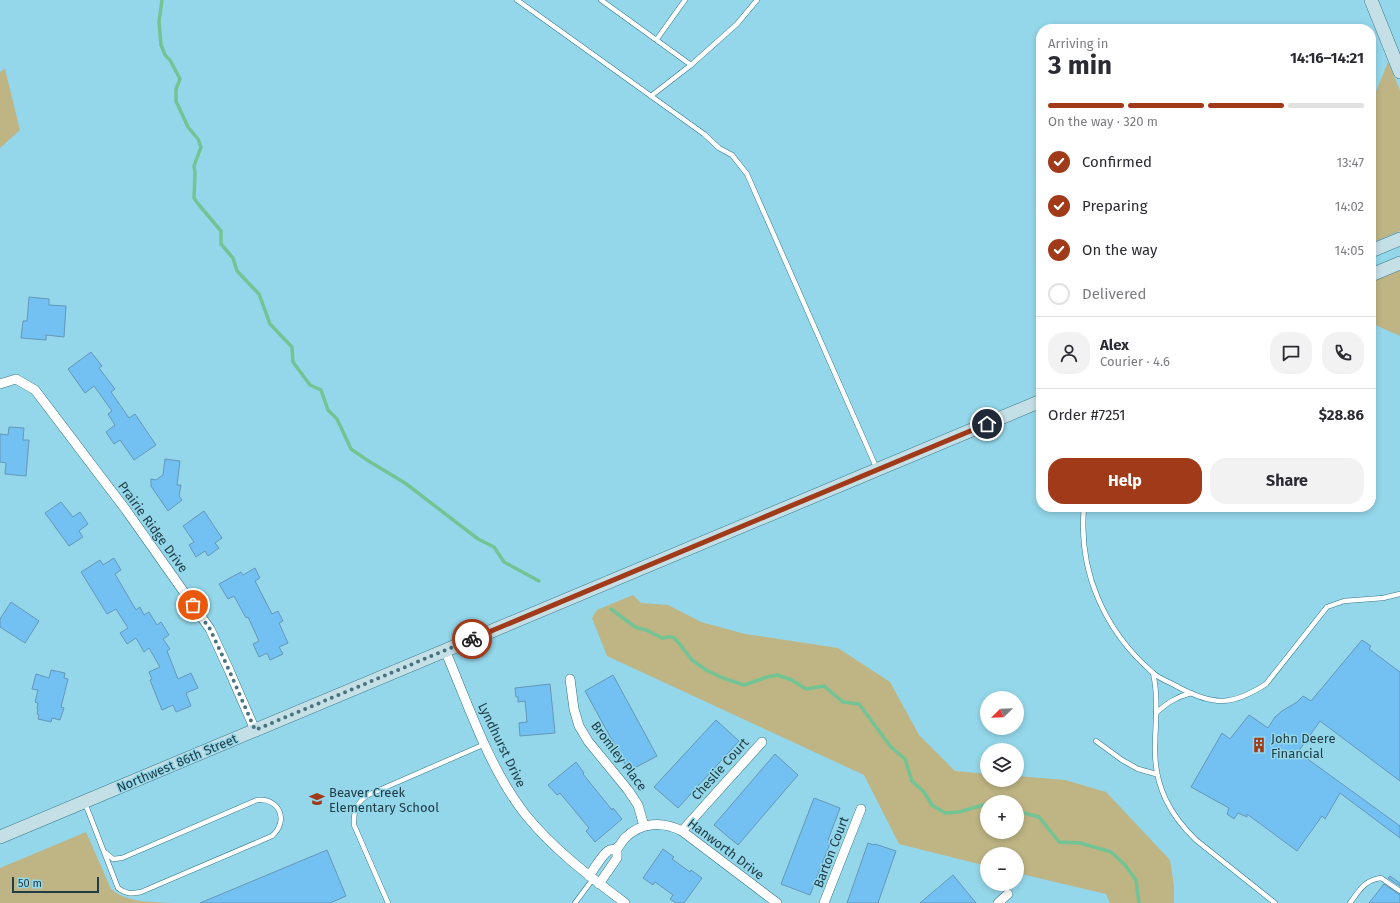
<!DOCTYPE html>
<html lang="en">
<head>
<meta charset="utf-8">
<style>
  :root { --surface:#fff; --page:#f2f2f3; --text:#2b2b33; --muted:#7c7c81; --line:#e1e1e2; --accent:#a13a18 }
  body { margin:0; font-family:"Fira Sans",sans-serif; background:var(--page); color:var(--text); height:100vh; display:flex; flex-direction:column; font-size:15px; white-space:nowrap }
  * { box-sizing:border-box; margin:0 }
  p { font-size:13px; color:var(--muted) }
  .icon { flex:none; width:22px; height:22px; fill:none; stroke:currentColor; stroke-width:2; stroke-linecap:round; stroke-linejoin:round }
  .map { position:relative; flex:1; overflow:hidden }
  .details { position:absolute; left:1036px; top:24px; width:340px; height:488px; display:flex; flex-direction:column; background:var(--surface); border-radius:16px; box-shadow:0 2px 6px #0003 }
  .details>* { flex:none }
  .needle { width:26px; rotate:247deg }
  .tools { position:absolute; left:980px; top:691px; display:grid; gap:8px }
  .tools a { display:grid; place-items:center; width:44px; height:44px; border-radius:50%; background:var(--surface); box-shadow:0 2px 6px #0003; font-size:20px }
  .scale { position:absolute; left:12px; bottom:10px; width:87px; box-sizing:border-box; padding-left:4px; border:2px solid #213d45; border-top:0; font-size:11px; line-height:14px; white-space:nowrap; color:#213d45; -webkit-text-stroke:3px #94d7ea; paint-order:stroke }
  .pin { position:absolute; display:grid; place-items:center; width:34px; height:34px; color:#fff; margin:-17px; border:2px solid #fff; border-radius:50%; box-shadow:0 1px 4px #0007 }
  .courier { position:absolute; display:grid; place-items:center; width:40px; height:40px; margin:-20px; border:3px solid #a13a18; border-radius:50%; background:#fff; color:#222; box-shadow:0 1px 5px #0007 }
  .overview em { font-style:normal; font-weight:700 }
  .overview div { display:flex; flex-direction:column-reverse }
  .overview { display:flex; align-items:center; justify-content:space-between; height:68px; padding:0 12px }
  h1 { font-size:26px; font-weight:700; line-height:30px }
  .bar { display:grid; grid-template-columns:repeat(4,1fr); gap:6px 4px; align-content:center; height:48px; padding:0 12px }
  .bar i { height:5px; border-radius:3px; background:var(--line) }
  .bar .active { background:var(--accent) }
  .bar p { grid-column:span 4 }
  .line { display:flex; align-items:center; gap:10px; padding:0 12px; border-top:1px solid var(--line) }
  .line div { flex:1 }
  .round { display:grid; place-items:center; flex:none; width:42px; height:42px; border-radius:16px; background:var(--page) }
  ol { padding:0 12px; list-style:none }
  li { display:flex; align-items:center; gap:12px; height:44px }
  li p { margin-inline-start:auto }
  li .icon { padding:4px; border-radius:50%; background:var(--accent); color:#fff; stroke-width:4 }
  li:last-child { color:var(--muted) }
  li i { width:22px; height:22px; border:2px solid var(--line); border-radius:50% }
  .action { display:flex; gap:8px; margin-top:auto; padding:8px 12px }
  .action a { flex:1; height:46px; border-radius:16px; background:var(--accent); color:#fff; font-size:16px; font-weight:700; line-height:46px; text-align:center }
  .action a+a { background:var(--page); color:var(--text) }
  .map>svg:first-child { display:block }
</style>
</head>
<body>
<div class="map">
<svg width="1400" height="903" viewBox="0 0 1400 903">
  <rect width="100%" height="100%" fill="#94d7ea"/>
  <g fill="#beb484" fill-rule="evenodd">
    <polygon points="1388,62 1400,90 1400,231 1371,243 1371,104"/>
    <polygon points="5,69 20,130 0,148 0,72"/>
    <polygon points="1400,270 1400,336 1371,323 1371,282"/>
    <path d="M633 595 641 603 668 605 701 622 745 634 838 648 890 682 919 735 955 771 987 774V780H1017V776L1065 780 1106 792 1170 860 1174 886V903H1110L1106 894 1017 873V854H987V866L899 844 864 775 607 656 592 618 597 610ZM987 802H1017V832H987Z"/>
    <path d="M86 832 111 889C127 903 152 902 174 903H0V868Z"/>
  </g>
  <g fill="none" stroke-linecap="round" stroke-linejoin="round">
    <g stroke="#73c495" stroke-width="3.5">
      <polyline points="162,0 159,22 161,45 165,55 170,60 180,79 176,89 176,101 188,127 198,139 201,147 194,166 195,173 194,198 199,205 221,231 221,244 233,258 237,271 259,294 270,324 292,347 293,362 310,385 321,390 328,410 337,419 351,449 367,460 405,483 478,539 494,547 504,562 539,581"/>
      <polyline points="611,609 635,627 646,630 662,638 668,637 673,637 679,643 692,660 706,670 723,678 744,685 767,677 777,675 792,680 806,689 824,686 843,702 859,704 891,747 905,759 912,781 924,792 932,805 945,813 959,812 983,805 987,807"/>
      <polyline points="1017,811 1039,817 1059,842 1080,843 1111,852 1125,865 1136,880 1139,903"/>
    </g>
  </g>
  <g fill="#72c1f2" stroke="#6597b8">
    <polygon points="29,297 49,299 49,305 66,306 64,337 46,335 46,340 21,338 23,321 27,321"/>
    <polygon points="91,352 102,366 99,368 115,389 111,392 129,418 135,414 156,445 134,460 120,440 114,444 106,432 115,425 108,414 112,411 94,386 85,393 68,369"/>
    <polygon points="9,427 24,428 23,440 29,440 26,476 5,474 6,463 0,462 0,434 8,435"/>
    <polygon points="165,459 180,461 177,485 181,485 179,496 182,500 168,511 151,486 151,479 156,480 163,475"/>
    <polygon points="61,502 73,517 80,512 88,524 79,531 83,537 69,546 45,513"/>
    <polygon points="204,511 222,538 215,543 219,548 208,556 205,551 196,557 189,545 194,542 183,526"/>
    <polygon points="114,558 121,570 115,574 136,610 140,607 144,615 149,612 157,625 161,622 169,635 163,639 170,649 167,651 178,679 191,673 198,688 186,693 191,706 176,712 173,705 162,710 150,680 152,679 149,672 160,667 149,648 144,652 136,638 127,644 120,633 128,628 116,609 107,614 81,572 100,560 103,565"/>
    <polygon points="255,568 260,578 255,581 272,614 278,611 283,621 279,623 288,643 279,647 283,654 270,660 267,653 259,657 253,644 259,641 248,617 246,618 234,596 228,599 219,584 241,572 243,575"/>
    <polygon points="11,602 39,621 25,643 0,627 0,619"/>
    <polygon points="1362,640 1371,646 1369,649 1400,672 1400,781 1320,721 1298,752 1400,826 1400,838 1340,793 1325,819 1322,816 1297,851 1247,814 1247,817 1238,813 1234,819 1227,814 1229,808 1191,787 1222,733 1230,739 1249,715 1268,728 1275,717 1282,711 1297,702 1303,696 1311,701"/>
    <polygon points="51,670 65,673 64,678 68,679 61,707 64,708 60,720 52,718 51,722 38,719 39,715 37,714 38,709 37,709 38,703 35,702 38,690 32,689 36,674 49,678"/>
    <polygon points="613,675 657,756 629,771 585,691"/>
    <polygon points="550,684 555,733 520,736 519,723 527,722 525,701 518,702 518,697 516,697 515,688"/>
    <polygon points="716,720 739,741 678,808 654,787"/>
    <polygon points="775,754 798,775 738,845 714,825"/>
    <polygon points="576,762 584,773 583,774 612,810 613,808 622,819 595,842 586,831 589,828 560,793 557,795 548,785"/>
    <polygon points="814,798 840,808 828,840 831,841 810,895 781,884"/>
    <polygon points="868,843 874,845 875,844 896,851 878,903 847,903"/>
    <polygon points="663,849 674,857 672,859 690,872 691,870 702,878 684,903 676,903 670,899 673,895 655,882 653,885 643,878"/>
    <polygon points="327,850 346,896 330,903 200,903"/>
    <polygon points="953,875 976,903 920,903"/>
    <polygon points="1390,876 1400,883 1400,886 1388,878"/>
    <polygon points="1384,884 1400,895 1400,903 1369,903"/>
  </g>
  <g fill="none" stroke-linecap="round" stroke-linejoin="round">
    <g stroke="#337687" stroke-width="5.5">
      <g id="lane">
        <polyline points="517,0 704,134 719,148 732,155 747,174 877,469"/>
        <polyline points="601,0 691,65 737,24 757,0"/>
        <polyline points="657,39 685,0"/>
        <polyline points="651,96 691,65"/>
        <path d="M1084 507C1078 571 1104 630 1152 672 1159 679 1170 682 1178 687 1214 706 1232 706 1266 684L1327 607 1344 601 1383 598 1400 594"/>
        <path d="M1153 673C1159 699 1155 724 1155 750 1155 787 1170 815 1196 840L1275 903"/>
        <path d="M1156 713C1167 703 1176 697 1191 693"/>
        <polyline points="1096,741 1122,760 1138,769 1156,774"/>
        <path d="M85 803 118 888C126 894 131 894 141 892L272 836C289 821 280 798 257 800L122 858 113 859 106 853"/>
        <path d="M388 903 354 825C353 811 357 802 368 795L485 744"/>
        <polyline points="575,903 593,879"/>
        <path d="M1350 903C1359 891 1364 880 1381 878L1400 891"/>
      </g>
    </g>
    <g stroke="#337687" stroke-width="10">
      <g id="street">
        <polyline points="0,384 16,379 35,390 126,510 210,629 229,670 255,730"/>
        <path d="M445 650C467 702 490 770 525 814 553 849 589 876 625 903"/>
        <polyline points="570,679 574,709 579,726 588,741 628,790 638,805 644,826"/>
        <polyline points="682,831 762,742"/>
        <path d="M589 876C594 869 602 855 608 851 610 849 614 850 617 848 620 846 622 841 625 838 641 822 662 821 682 831L777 903"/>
        <polyline points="599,884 617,858 617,848"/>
        <polyline points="824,903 861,809"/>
        <polyline points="998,903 1008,894"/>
      </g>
    </g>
    <g stroke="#337687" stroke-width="14">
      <g id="secondary">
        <polyline points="1371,0 1400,72"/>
        <polyline points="1371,251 1400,239"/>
        <polyline points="1371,275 1400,263"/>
        <polyline points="0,837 1041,401"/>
      </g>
    </g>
    <use href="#lane" stroke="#fff" stroke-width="4.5"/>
    <use href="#street" stroke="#fff" stroke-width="9"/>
    <use href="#secondary" stroke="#c4dfe6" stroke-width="13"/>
  </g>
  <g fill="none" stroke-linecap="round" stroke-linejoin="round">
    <polyline stroke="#49737f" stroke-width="4" stroke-dasharray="0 7.2" points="193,605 210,629 229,670 255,730 472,639"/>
    <polyline stroke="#a13a18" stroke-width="5" points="472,639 987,424"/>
  </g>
  <defs>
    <g id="building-bare" transform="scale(1.2)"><path d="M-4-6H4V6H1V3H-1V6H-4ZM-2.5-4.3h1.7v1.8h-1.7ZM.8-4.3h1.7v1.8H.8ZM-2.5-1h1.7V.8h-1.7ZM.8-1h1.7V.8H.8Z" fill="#a13a18" stroke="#94d7ea" stroke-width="2.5" paint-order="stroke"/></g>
    <g id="school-bare" transform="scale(1.2)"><path d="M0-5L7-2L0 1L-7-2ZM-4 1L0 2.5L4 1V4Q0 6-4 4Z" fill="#a13a18" stroke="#94d7ea" stroke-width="2.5" paint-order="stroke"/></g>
  </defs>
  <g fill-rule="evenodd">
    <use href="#building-bare" x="1259" y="745"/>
    <use href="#school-bare" x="317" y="799"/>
  </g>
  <g text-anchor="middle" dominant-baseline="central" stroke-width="3" stroke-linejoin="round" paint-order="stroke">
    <g font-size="13" fill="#213d45" stroke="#94d7ea">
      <text transform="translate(153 527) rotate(54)">Prairie Ridge Drive</text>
      <text transform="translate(502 745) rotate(64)">Lyndhurst Drive</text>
      <text transform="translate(619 756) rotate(53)">Bromley Place</text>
      <text transform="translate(177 763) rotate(-23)">Northwest 86th Street</text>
      <text transform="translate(720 769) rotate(-48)">Cheslie Court</text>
      <text transform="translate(726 849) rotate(37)">Hanworth Drive</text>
      <text transform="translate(831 852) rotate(-69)">Barton Court</text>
    </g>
    <g font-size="13" fill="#213d45" stroke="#94d7ea" text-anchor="start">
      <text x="1271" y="738">John Deere<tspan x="1271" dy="15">Financial</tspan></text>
      <text x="329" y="792">Beaver Creek<tspan x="329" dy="15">Elementary School</tspan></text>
    </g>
  </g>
</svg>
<div class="tools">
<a><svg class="needle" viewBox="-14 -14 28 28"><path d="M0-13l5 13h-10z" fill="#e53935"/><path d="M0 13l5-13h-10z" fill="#7c7c81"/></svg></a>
<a><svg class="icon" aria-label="layers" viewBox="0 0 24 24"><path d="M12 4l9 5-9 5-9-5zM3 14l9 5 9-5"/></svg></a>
<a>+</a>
<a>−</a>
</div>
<div class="scale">50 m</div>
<div class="pin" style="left:193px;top:605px;background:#ea580c"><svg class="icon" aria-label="bag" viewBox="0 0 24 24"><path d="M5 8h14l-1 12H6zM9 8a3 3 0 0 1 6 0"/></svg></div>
<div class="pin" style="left:987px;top:424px;background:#1f2937"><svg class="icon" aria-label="home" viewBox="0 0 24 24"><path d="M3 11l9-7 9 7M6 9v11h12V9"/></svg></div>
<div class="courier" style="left:472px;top:639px"><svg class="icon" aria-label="bike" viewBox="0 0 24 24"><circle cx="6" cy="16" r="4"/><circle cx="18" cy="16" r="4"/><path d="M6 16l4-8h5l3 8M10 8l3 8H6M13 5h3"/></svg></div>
<section class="details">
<div class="overview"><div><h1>3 min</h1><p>Arriving in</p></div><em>14:16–14:21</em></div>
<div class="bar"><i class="active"></i><i class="active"></i><i class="active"></i><i></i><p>On the way · 320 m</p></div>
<ol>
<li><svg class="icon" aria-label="check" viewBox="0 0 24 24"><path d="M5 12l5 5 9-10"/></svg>Confirmed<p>13:47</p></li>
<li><svg class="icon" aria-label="check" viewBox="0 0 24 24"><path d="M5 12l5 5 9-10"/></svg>Preparing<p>14:02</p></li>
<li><svg class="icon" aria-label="check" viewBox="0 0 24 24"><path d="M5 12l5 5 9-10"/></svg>On the way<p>14:05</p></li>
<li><i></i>Delivered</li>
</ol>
<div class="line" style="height:72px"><a class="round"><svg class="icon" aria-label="person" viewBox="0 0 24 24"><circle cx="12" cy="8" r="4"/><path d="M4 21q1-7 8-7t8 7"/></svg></a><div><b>Alex</b><p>Courier · 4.6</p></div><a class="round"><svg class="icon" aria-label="chat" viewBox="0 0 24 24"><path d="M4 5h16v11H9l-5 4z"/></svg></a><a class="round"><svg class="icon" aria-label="phone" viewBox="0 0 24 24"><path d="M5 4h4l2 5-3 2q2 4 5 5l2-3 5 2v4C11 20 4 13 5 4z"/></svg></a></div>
<div class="line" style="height:52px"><div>Order #7251</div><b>$28.86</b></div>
<div class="action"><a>Help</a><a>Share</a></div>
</section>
</div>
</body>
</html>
